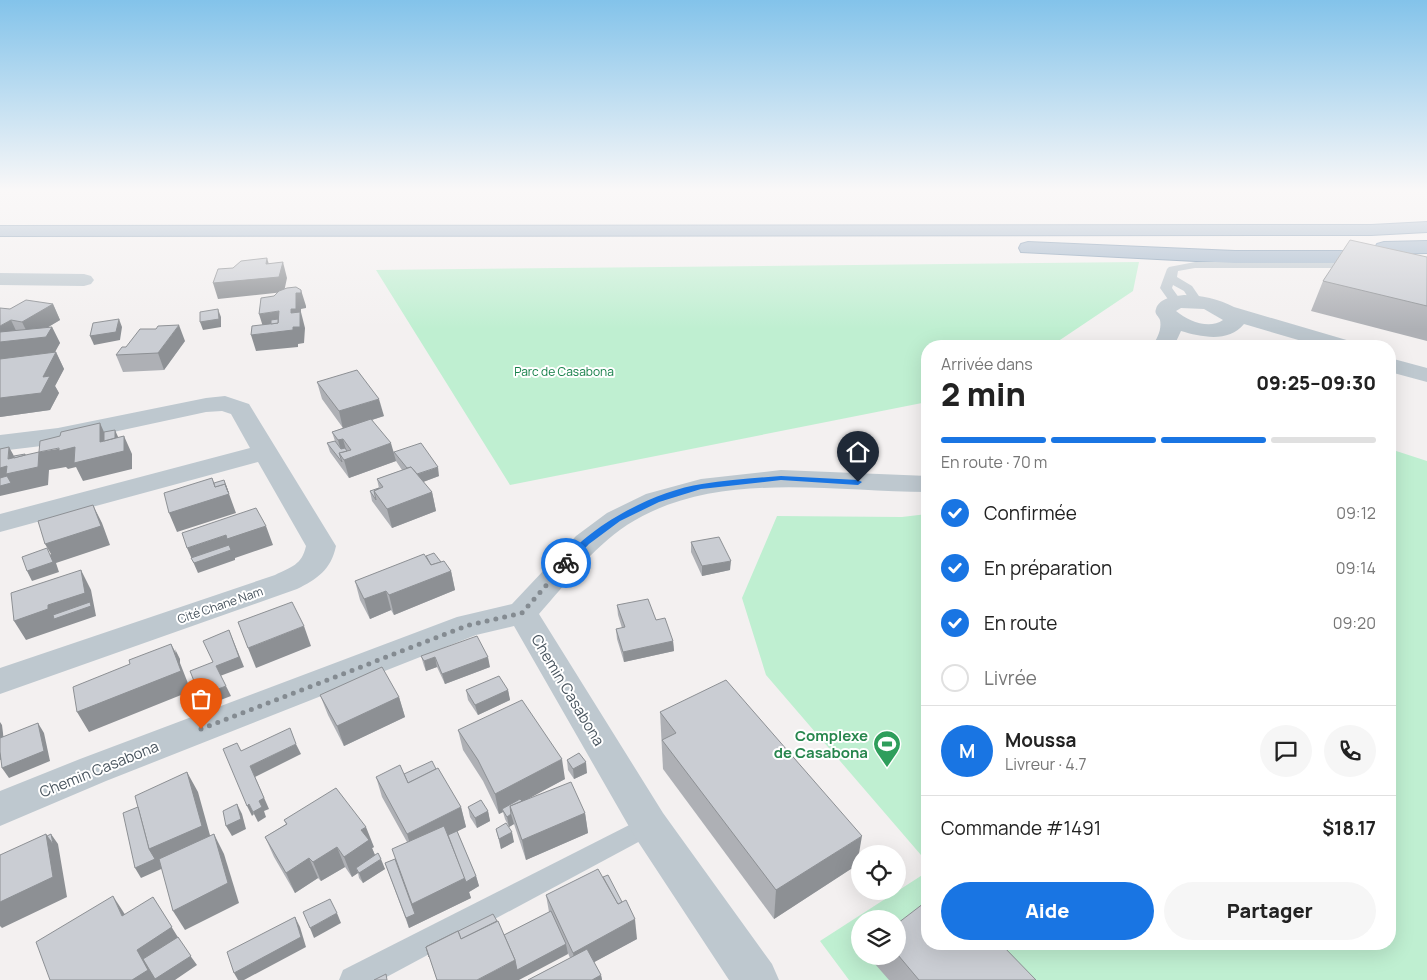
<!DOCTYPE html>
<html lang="fr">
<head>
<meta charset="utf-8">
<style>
  :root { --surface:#fff; --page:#f6f6f6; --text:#222; --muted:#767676; --line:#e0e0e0; --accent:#1975e3 }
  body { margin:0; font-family:Manrope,sans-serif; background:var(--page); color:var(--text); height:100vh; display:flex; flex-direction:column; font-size:19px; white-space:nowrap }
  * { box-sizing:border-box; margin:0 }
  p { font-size:16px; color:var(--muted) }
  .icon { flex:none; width:28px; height:28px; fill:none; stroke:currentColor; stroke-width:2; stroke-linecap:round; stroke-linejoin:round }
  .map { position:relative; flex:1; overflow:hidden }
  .sheet { position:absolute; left:921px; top:340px; width:475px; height:610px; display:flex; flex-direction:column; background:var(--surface); border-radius:20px; box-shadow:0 5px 20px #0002 }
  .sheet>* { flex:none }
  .controls { position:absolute; left:851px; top:845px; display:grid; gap:10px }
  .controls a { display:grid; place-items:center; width:55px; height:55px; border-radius:50%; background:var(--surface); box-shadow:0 5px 20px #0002; font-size:25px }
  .pin { position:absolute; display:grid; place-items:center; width:42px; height:42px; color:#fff; margin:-51px -21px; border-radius:50% 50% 50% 0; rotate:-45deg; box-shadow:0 0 5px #0007 }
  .pin .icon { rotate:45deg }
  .courier { position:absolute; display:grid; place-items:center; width:50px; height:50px; margin:-25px; border:4px solid #1975e3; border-radius:50%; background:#fff; color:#222; box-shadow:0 1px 6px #0007 }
  .head em { font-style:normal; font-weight:800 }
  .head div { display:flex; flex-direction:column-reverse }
  .head { display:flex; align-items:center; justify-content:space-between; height:85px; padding:0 20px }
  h1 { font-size:32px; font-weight:800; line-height:38px }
  .bar { display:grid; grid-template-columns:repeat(4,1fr); gap:8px 5px; align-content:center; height:60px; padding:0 20px }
  .bar i { height:6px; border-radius:4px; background:var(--line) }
  .bar .selected { background:var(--accent) }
  .bar p { grid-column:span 4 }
  .line { display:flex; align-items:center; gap:12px; padding:0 20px; border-top:1px solid var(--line) }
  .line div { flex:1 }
  .round { display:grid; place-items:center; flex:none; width:52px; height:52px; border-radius:26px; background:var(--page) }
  ol { padding:0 20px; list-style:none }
  li { display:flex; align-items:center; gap:15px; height:55px }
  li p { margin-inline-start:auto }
  li .icon { padding:5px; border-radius:50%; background:var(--accent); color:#fff; stroke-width:4 }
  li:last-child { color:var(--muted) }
  li i { width:28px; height:28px; border:2px solid var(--line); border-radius:50% }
  .action { display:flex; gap:10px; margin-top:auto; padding:10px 20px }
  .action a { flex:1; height:58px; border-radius:30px; background:var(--accent); color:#fff; font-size:20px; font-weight:800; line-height:58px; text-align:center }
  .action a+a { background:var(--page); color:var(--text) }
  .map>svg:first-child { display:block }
</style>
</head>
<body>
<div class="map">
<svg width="1427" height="980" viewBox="0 0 1427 980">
  <rect width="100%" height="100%" fill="#f3f0f0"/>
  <g fill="#bfefd1" fill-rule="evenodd">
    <polygon points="1139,262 1133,291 1051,346 928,346 927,402 510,485 376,270"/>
    <path d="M1390 449 1427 461V980H849L820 941 927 872 928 944H1390ZM860 919H898V956H860Z"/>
    <polygon points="927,514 928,514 927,862 766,675 742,598 777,516 902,517"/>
  </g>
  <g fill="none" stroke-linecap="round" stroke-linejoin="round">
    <g stroke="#738faa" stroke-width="2">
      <g id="trunk">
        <polygon points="1427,222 1427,232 1371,235 0,236 0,226 1371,225"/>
        <polygon points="1427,241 1427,253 1384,254 1377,252 1375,248 1377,244 1384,242"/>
        <polygon points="1028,242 1235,251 1375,251 1382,253 1384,257 1382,261 1375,263 1235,263 1021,252 1019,248 1021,244"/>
      </g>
    </g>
    <g fill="#bec8cf" fill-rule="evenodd">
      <polygon points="1195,262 1355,262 1361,265 1355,268 1195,268 1178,271 1177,277 1192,286 1203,302 1201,305 1193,305 1184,291 1173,285 1172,288 1182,302 1180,305 1172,305 1160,288 1167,269 1169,267"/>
      <polygon points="649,815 657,818 661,825 657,832 381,980 339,980 343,970"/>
    </g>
    <g fill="#bec8cf" fill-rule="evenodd">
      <polygon points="0,273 84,274 91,276 94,280 91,284 84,286 0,285"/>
      <path d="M1184 295C1201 295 1219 299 1234 307L1350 341 1353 346H1319L1244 324C1229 343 1201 337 1181 331L1174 346H1152C1157 339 1162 330 1160 320 1158 315 1154 314 1156 309 1159 298 1175 296 1184 295ZM1181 308 1204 309 1223 320C1209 330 1188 321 1176 311Z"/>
      <polygon points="1390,358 1427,368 1427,382 1390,372"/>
      <path d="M225 396 249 404 336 546C331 570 317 579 297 589L0 694V668L275 575C291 567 302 565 306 546L258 462 0 532V514L250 448 231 414 222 411 206 412 58 444 0 451V435L58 428 206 398Z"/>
      <path d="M781 470 928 476V492C830 492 714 469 627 525 592 548 566 584 539 614L663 813 772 964 779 980H729L635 837 514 626 476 635 106 781 0 826V791L80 759 457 617 512 604 576 536 607 513 646 494 701 479Z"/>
    </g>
    <use href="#trunk" fill="#9cb2c7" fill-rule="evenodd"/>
  </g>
  <g fill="#aeb0b5">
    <polygon points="1427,257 1427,341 1311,311 1323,281"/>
    <polygon points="53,304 60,320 48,327 52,327 60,343 54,352 56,352 64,369 55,386 59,393 50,410 0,417 10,309"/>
    <polygon points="185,341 164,370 123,372 116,355"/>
    <polygon points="317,382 384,416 372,420 394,452 439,476 423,482 432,492 436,511 392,528 372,501 370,491 379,488 377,479 402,470 396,461 349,478 330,452 327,443 335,441 332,432 343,428 322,399"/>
    <polygon points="691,542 730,570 702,576 691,552"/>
    <polygon points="426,556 441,562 451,571 455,590 394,615 391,610 370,619 360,600 355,581"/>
    <polygon points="617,605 656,620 673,641 674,651 624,662 617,639 616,629 622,628 618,615"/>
    <polygon points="421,656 490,667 445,684 437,667 426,671 424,666"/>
    <polygon points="466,690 508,690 510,700 478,715 468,700"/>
    <polygon points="320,695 399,697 405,717 344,746 328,715"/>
    <polygon points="660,712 857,865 774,919 663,769"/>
    <polygon points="458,730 565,779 529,798 585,813 588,833 526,860 514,824 509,827 505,819 503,812 499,814 483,781 463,750"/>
    <polygon points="567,760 587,773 574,779 568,770"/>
    <polygon points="436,769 461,807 466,827 457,831 476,876 479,886 469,892 471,898 409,928 385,863 395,859 407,842 382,797 376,777 404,774"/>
    <polygon points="468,807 488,811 490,821 477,828 470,817"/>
    <polygon points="284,820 374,847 372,848 375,855 385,869 363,883 359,878 358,873 352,877 345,867 321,881 318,878 295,893 274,857 265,837 286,824"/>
    <polygon points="496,829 514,842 501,849"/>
    <polygon points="546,895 637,939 594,962 601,975 602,980 528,980 570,958 568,953 437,980 426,947 497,921 504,935 549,912"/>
    <polygon points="898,923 1036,980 889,980 875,964 877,956 898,956"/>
  </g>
  <g fill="#8d9094">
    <polygon points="267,258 272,274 283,262 287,278 284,292 218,299 213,283 266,264"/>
    <polygon points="301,290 306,306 306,308 301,309 301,312 305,328 304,343 298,344 298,347 256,351 251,335 264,330 259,314 279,311 291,313 291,309 296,293"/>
    <polygon points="53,304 60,320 30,338 22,322"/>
    <polygon points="218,309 221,317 221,327 203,330 200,322"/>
    <polygon points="119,319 122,327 120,340 94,345 90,336"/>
    <polygon points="11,320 19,337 52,327 60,343 54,354 0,360 0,326"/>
    <polygon points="179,325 185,341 164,370 158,353"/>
    <polygon points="56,352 64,369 55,386 59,393 50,410 0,417 0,398 43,377"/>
    <polygon points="379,399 384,416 343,429 339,411"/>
    <polygon points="100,423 108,441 115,430 119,439 124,436 132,454 132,469 83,481 76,467 68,469 66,467 49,470 48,485 0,496 0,468 8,459 9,447 19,465 25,454 30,463 39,452 100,442"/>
    <polygon points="343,439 348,457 343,458 338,440"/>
    <polygon points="391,443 396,461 349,478 344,460"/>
    <polygon points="438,467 439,476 415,485 413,476"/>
    <polygon points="212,478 219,496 224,480 236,513 177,532 169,513"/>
    <polygon points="432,492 436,511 392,528 387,509"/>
    <polygon points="93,505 102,523 110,545 56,563 59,572 32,581 27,571 51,554 45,544"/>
    <polygon points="266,526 273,545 235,558 235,560 198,573 187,548 226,535"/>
    <polygon points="731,561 730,570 702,576 702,566"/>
    <polygon points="81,570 91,590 96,616 26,640 14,621 48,605"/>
    <polygon points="451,571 455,590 394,615 389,595"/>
    <polygon points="386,591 391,610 370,619 364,599"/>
    <polygon points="304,626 311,646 256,668 248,648"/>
    <polygon points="229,630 244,667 220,676 216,666"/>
    <polygon points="673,641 674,651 624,662 623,652"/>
    <polygon points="171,644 176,653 175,649 180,659 180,663 191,691 89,732 77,712"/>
    <polygon points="435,657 437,667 426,671 424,661"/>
    <polygon points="488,657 490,667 445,684 442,674"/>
    <polygon points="226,686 231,696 205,706 200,696"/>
    <polygon points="508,690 510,700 478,715 475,705"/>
    <polygon points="399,697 405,717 344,746 337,726"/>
    <polygon points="0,722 2,725 6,758 0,760"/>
    <polygon points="38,723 44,733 50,761 9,778 2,768"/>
    <polygon points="296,744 301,754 255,777 269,809 264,811 266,817 258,822 253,812 259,801 250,766"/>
    <polygon points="562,759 565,779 504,812 502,809 503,812 499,814 495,794"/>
    <polygon points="586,762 587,773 574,779 573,769"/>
    <polygon points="187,772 198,792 213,846 141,878 135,868 149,849"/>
    <polygon points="237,804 242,814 246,829 232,836 226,826"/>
    <polygon points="249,804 254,814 252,816 247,806"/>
    <polygon points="461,807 466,827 413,854 407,834"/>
    <polygon points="488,811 490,821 477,828 475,818"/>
    <polygon points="585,813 588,833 526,860 522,840"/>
    <polygon points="511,814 514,824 509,827 507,817"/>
    <polygon points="366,827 374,847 372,848 377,860 356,868 358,873 352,877 344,857 361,830"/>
    <polygon points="512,832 514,842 501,849 499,839"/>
    <polygon points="46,834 53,844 51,834 58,844 67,897 2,928 0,926 0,902"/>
    <polygon points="214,834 224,854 239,903 185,930 173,911"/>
    <polygon points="862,836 857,865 774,919 776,890"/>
    <polygon points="337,847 345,867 321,881 313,862"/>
    <polygon points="309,858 318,878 295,893 286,873"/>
    <polygon points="381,859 385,869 363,883 359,873"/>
    <polygon points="476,876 479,886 469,892 471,898 409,928 406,918 412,904 465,878"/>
    <polygon points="113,896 126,916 122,916"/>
    <polygon points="153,897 184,947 197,965 175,980 132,980 137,950"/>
    <polygon points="337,913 341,923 314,938 310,928"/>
    <polygon points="295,917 300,927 306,947 244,980 238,980 234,973"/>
    <polygon points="635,919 637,939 576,972 573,953"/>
    <polygon points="566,944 568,954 519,980 477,980 515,960"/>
    <polygon points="601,975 602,980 592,980"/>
  </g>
  <g fill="#cacdd3" stroke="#8d9094">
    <polygon points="1350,240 1427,257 1427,306 1323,281"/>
    <polygon points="267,258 266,264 283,262 279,277 213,283 218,269 233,268 241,261"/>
    <polygon points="296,287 301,290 301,293 296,293 296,309 291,309 291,313 300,312 300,327 293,327 293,330 251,335 252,326 278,323 279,311 259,314 261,298 274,296 279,291 287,288"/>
    <polygon points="26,300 53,304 22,322 11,320 0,326 0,308 10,309"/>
    <polygon points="218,309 219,319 200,322 200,312"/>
    <polygon points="119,319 116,332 90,336 93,323"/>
    <polygon points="278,319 278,323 271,324 271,320"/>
    <polygon points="179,325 158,353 116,355 122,347 126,347 140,329 156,329 158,326"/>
    <polygon points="52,327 46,337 0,342 0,332"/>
    <polygon points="56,352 43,377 50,376 41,393 0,398 0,359"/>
    <polygon points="1390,360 1393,361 1390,366"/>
    <polygon points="357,370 379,399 339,411 317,382"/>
    <polygon points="371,419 391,443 344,460 339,453 351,450 343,439 338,440 332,432"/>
    <polygon points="100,423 100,442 124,436 124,451 74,463 75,447 59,451 59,448 39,452 40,441 60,436 61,432"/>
    <polygon points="115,430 115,438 104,441 104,432"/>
    <polygon points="335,441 341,449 345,448 347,451 339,453 342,462 327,443"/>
    <polygon points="421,443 438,467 417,474 411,467 407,468 394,452"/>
    <polygon points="9,447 8,459 39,452 38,467 6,474 7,466 0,468 0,449"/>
    <polygon points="25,454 25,455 14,458 14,456"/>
    <polygon points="411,467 432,492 387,509 374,491 383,487 377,479"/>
    <polygon points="7,476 11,483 0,486 0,478"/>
    <polygon points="212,478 215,487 225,484 229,494 169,513 164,493"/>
    <polygon points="224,480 228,492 225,484 215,487 214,483"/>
    <polygon points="379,488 374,491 376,500 370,491"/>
    <polygon points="93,505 101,526 45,544 38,521"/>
    <polygon points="256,508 266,526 227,539 226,535 187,548 182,533"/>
    <polygon points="719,537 731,561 702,566 691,542"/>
    <polygon points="229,545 231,550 194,563 191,558"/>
    <polygon points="47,548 53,562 27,571 22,557"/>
    <polygon points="434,553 441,562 431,565 426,556"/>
    <polygon points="424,554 431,565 444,561 451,571 389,595 386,591 364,599 355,581"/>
    <polygon points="81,570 85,593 48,605 48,609 14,621 11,593"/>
    <polygon points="648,599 656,620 665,618 673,641 623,652 616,629 625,627 617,605"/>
    <polygon points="90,602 91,606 54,619 53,615"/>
    <polygon points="292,602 304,626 248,648 238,622"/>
    <polygon points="229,630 239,657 216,666 226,686 200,696 190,671 213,662 203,641"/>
    <polygon points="477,636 488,657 442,674 435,657 424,661 421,656"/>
    <polygon points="171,644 181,671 77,712 73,687 130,664 129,660"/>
    <polygon points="382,667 399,697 337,726 320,695"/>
    <polygon points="499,676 508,690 475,705 466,690"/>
    <polygon points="726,680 862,836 776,890 662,740 676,733 660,712"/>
    <polygon points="522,700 562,759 495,794 478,760 458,730"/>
    <polygon points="38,723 44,751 2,768 0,752 0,738"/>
    <polygon points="290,728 296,744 250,766 264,798 259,801 262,807 253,812 249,804 247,806 223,749 237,743 241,751"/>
    <polygon points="579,753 586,762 573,769 567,760"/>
    <polygon points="432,761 436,769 408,783 404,774"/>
    <polygon points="400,765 408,783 438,768 461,807 407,834 376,777"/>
    <polygon points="187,772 202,826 149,849 135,796"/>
    <polygon points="571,782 585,813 522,840 510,806"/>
    <polygon points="336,788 366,827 361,830 369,840 344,857 337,847 313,862 309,858 286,873 265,837 287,824 284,820"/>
    <polygon points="520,799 522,801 510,806 511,814 507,817 502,809"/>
    <polygon points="481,800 488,811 475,818 468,807"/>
    <polygon points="237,804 241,819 226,826 223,811"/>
    <polygon points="138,807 149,849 155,859 135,868 123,813"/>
    <polygon points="506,823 512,832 499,839 496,829"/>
    <polygon points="444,826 465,878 412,904 392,849"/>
    <polygon points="457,831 476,876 466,882 448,835"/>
    <polygon points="46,834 53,877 0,902 0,855"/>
    <polygon points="51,834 53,844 47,836"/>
    <polygon points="214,834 228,883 173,911 159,859"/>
    <polygon points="378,853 381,859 359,873 356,868"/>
    <polygon points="395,859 415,914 406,918 385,863"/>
    <polygon points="598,869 618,904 626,900 635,919 573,953 546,895"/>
    <polygon points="608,875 622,902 618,904 603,877"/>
    <polygon points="113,896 122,916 153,897 172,927 137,950 148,970 132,980 50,980 36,942"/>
    <polygon points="330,899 337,913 310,928 303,912"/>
    <polygon points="928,900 928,944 1001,944 1036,980 919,980 898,955 898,923"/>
    <polygon points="551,911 566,944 517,970 515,960 504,935"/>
    <polygon points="493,914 497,921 461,939 458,931 426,947 429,957 426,947"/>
    <polygon points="295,917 301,937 234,973 227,952"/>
    <polygon points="498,921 515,960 477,980 437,980 426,947 458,931 461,939"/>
    <polygon points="178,937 191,956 155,979 143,959"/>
    <polygon points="587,949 601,975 592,980 528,980"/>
    <polygon points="386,974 387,980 374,980"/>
  </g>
  <linearGradient id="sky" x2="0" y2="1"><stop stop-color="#83c3ea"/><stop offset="0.58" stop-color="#faf8f8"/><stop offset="1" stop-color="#faf8f8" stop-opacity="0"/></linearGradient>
  <rect width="1427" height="329" fill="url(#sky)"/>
  <path fill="#1975e3" d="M781 476 858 480 862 482 858 485 781 480 701 489 659 502 620 521 589 544 569 565 566 566 561 563C590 525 655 491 702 484 728 480 755 478 781 476Z"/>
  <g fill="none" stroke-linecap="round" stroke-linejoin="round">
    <polyline stroke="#848b91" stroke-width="5" stroke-dasharray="0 9" points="201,729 469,625 522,613 566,563"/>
  </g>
  <defs>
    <g id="stadium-pin" transform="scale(1.4375)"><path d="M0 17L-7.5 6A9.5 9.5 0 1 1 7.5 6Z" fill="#2e9e5b" stroke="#fff"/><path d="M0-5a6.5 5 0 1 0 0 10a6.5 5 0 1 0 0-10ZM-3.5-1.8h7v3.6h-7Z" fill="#fff"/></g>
  </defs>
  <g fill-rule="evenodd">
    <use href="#stadium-pin" x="887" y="744"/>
  </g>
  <g text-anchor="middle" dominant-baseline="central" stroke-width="4" stroke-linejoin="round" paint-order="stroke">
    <g font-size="12" fill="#17804a" stroke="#fff">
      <text x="564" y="371">Parc de Casabona</text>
    </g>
    <g font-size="12" fill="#48545e" stroke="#fff">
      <text transform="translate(220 605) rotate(-19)">Cité Chane Nam</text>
    </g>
    <g font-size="15" fill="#48545e" stroke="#fff">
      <text transform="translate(568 690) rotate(59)">Chemin Casabona</text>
      <text transform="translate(99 769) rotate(-22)">Chemin Casabona</text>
    </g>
    <g font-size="15" font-weight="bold" fill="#27864d" stroke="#fff" text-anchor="end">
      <text x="868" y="735">Complexe<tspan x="868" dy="17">de Casabona</tspan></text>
    </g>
  </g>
</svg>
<div class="controls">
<a><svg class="icon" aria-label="locate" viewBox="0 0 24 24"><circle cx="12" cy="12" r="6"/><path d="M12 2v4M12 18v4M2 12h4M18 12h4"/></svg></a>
<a><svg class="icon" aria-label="layers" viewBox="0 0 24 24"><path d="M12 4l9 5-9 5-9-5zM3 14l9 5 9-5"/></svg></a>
</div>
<div class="pin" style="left:201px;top:729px;background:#ea580c"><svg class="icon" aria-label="bag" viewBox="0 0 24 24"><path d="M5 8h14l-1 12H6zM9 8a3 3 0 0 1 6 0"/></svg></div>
<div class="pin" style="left:858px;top:482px;background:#1f2937"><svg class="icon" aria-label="home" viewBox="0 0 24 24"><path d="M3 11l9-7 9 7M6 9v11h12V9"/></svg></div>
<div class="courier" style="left:566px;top:563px"><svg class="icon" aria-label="bike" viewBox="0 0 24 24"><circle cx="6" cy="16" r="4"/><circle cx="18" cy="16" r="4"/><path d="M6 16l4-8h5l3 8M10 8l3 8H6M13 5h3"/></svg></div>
<section class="sheet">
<div class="head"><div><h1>2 min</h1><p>Arrivée dans</p></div><em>09:25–09:30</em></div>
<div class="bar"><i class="selected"></i><i class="selected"></i><i class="selected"></i><i></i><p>En route · 70 m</p></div>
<ol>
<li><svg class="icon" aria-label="check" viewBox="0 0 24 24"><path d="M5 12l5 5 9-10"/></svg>Confirmée<p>09:12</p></li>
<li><svg class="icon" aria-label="check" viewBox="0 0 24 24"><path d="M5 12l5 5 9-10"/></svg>En préparation<p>09:14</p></li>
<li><svg class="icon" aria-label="check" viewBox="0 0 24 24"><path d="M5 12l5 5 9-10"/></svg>En route<p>09:20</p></li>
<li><i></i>Livrée</li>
</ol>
<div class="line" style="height:90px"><b class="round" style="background:var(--accent);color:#fff">M</b><div><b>Moussa</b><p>Livreur · 4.7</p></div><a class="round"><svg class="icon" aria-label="chat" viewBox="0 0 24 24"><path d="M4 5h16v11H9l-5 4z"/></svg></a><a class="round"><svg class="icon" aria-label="phone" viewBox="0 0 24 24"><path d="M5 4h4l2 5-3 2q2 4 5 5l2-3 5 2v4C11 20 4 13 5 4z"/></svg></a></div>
<div class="line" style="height:65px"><div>Commande #1491</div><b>$18.17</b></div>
<div class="action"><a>Aide</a><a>Partager</a></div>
</section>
</div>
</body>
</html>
